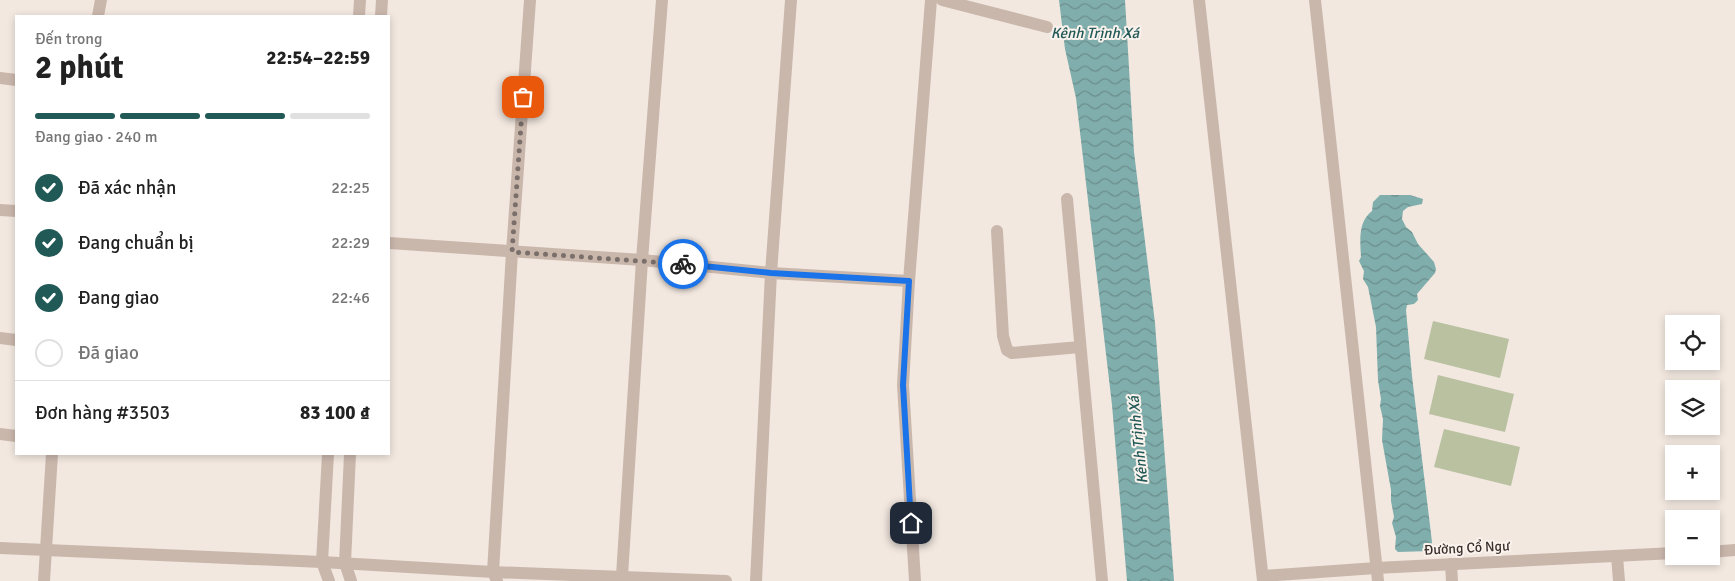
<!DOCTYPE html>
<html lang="vi">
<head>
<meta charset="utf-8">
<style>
  :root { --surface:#fff; --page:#f6f6f6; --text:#222; --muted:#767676; --line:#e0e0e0; --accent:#215957 }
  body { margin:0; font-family:Signika,sans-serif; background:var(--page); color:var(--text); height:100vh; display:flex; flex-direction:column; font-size:19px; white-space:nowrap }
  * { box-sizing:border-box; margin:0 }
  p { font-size:16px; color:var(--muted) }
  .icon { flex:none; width:28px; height:28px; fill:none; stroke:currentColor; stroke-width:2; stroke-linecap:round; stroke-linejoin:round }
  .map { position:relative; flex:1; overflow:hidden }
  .side { position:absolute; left:15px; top:15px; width:375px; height:440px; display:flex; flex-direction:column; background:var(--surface); border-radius:0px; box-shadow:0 2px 8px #0003 }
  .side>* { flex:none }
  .fabs { position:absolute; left:1665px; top:315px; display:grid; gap:10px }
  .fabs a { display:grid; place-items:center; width:55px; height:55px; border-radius:0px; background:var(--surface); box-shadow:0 2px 8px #0003; font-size:25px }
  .pin { position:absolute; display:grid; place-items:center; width:42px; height:42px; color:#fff; margin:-21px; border-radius:10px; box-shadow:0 2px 8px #0006 }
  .courier { position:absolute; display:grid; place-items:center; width:50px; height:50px; margin:-25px; border:4px solid #1a73e8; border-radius:50%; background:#fff; color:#222; box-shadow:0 1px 6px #0007 }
  .head em { font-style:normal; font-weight:700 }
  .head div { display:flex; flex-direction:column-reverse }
  .head { display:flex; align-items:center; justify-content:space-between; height:85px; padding:0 20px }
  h1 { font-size:32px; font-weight:700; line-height:38px }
  .bar { display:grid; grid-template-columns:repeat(4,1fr); gap:8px 5px; align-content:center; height:60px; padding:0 20px }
  .bar i { height:6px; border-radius:4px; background:var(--line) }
  .bar .on { background:var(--accent) }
  .bar p { grid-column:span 4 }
  .line { display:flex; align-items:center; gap:12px; padding:0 20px; border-top:1px solid var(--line) }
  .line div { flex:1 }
  ol { padding:0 20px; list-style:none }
  li { display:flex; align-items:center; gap:15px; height:55px }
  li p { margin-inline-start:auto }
  li .icon { padding:5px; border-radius:50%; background:var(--accent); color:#fff; stroke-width:4 }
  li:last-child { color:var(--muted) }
  li i { width:28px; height:28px; border:2px solid var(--line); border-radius:50% }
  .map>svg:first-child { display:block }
</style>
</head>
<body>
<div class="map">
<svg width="1735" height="581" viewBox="0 0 1735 581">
  <defs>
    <pattern id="water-waves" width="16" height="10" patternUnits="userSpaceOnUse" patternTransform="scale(1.25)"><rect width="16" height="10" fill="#80aeac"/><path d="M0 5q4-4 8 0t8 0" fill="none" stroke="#6a8e8c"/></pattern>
  </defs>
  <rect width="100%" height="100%" fill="#f2e8e0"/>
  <g fill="#b9c1a0">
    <polygon points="1433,321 1509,339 1500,378 1424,359"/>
    <polygon points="1438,375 1514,394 1505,432 1429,414"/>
    <polygon points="1444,429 1520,447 1511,486 1434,467"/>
  </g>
  <g fill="url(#water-waves)">
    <polygon points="1059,0 1125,0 1134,152 1155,323 1174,581 1127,581 1112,405 1076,98 1065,49"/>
    <path d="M1380 195H1410L1423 199 1422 204 1408 207 1403 211 1402 219 1406 227 1412 232 1418 244 1434 262 1436 269 1435 273 1417 294 1418 300 1414 304 1407 305 1406 310 1412 376 1432 542 1430 551 1398 552 1395 549 1396 537 1392 523 1394 517 1391 501V490L1382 440 1383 419 1380 406 1381 399 1378 380 1376 327 1368 287 1363 279 1364 271 1359 261 1361 257C1360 240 1358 222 1372 211L1373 202Z"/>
  </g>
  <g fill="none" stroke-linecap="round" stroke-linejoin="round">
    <g stroke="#cab7ac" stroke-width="12">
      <polyline points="942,0 1047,27"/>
      <polyline points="1199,0 1263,581"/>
      <polyline points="1315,0 1378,581"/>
      <polyline points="98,16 101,0"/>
      <polyline points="0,78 16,80"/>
      <polyline points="1067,199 1102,581"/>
      <polyline points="997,231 1003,336 1007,350 1012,353 1080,347"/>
      <polyline points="0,338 16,340"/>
      <polyline points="0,434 16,436"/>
      <polyline points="1711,552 1735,550"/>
      <polyline points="1617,556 1619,581"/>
      <polyline points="1451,564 1452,581"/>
      <polyline points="1263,576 1376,568 1674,553"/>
      <polyline points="44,581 52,454"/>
      <polyline points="497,581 493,572 512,252 530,0"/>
      <polyline points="624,581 622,576 642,260 662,0"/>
      <polyline points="756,581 771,273 791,0"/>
      <polyline points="915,581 903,385 909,281 931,0"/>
    </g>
    <g stroke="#cab7ac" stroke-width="12">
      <polyline points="359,16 360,0"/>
      <polyline points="381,16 382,0"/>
      <polyline points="0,210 16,211"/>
      <polyline points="389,243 642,260 771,273 909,281"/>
      <polyline points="328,454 322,562 329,581"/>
      <polyline points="350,454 345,563 351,581"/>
      <polyline points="0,548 322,562 493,572 726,581"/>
    </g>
  </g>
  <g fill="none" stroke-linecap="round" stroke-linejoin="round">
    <polyline stroke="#7a6f6a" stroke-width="5" stroke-dasharray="0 9" points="523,97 512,252 683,264"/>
    <polyline stroke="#1a73e8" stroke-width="6" points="683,264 771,273 909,281 903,385 911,523"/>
  </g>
  <g text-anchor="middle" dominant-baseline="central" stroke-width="4" stroke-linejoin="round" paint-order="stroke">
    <g font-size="14" fill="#392e2b" stroke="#faf2ed">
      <text transform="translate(1467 548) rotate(-3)">Đường Cổ Ngư</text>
    </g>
    <g font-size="15" font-style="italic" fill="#215957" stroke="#faf2ed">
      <text x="1095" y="33">Kênh Trịnh Xá</text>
      <text transform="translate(1138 440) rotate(-96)">Kênh Trịnh Xá</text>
    </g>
  </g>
</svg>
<div class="fabs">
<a><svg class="icon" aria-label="locate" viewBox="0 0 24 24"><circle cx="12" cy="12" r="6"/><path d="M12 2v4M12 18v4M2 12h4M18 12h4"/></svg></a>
<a><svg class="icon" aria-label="layers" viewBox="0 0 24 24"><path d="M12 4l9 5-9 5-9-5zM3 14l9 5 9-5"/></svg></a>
<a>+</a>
<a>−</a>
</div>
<div class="pin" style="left:523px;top:97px;background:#ea580c"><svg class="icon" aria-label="bag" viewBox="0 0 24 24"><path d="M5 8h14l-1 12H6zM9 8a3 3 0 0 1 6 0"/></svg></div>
<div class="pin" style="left:911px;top:523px;background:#1f2937"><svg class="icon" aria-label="home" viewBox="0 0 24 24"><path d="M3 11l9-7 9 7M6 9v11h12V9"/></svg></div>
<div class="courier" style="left:683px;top:264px"><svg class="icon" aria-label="bike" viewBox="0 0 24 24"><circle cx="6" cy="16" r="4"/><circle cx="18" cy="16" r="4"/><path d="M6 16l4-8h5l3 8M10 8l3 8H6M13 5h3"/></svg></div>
<section class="side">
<div class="head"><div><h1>2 phút</h1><p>Đến trong</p></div><em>22:54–22:59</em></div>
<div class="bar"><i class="on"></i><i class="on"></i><i class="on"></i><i></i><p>Đang giao · 240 m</p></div>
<ol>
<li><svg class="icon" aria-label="check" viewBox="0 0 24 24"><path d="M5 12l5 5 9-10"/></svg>Đã xác nhận<p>22:25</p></li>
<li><svg class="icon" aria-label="check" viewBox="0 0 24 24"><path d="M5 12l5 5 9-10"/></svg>Đang chuẩn bị<p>22:29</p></li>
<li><svg class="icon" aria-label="check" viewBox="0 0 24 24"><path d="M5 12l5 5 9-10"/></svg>Đang giao<p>22:46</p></li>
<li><i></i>Đã giao</li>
</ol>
<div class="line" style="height:65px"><div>Đơn hàng #3503</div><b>83 100 ₫</b></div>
</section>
</div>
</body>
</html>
